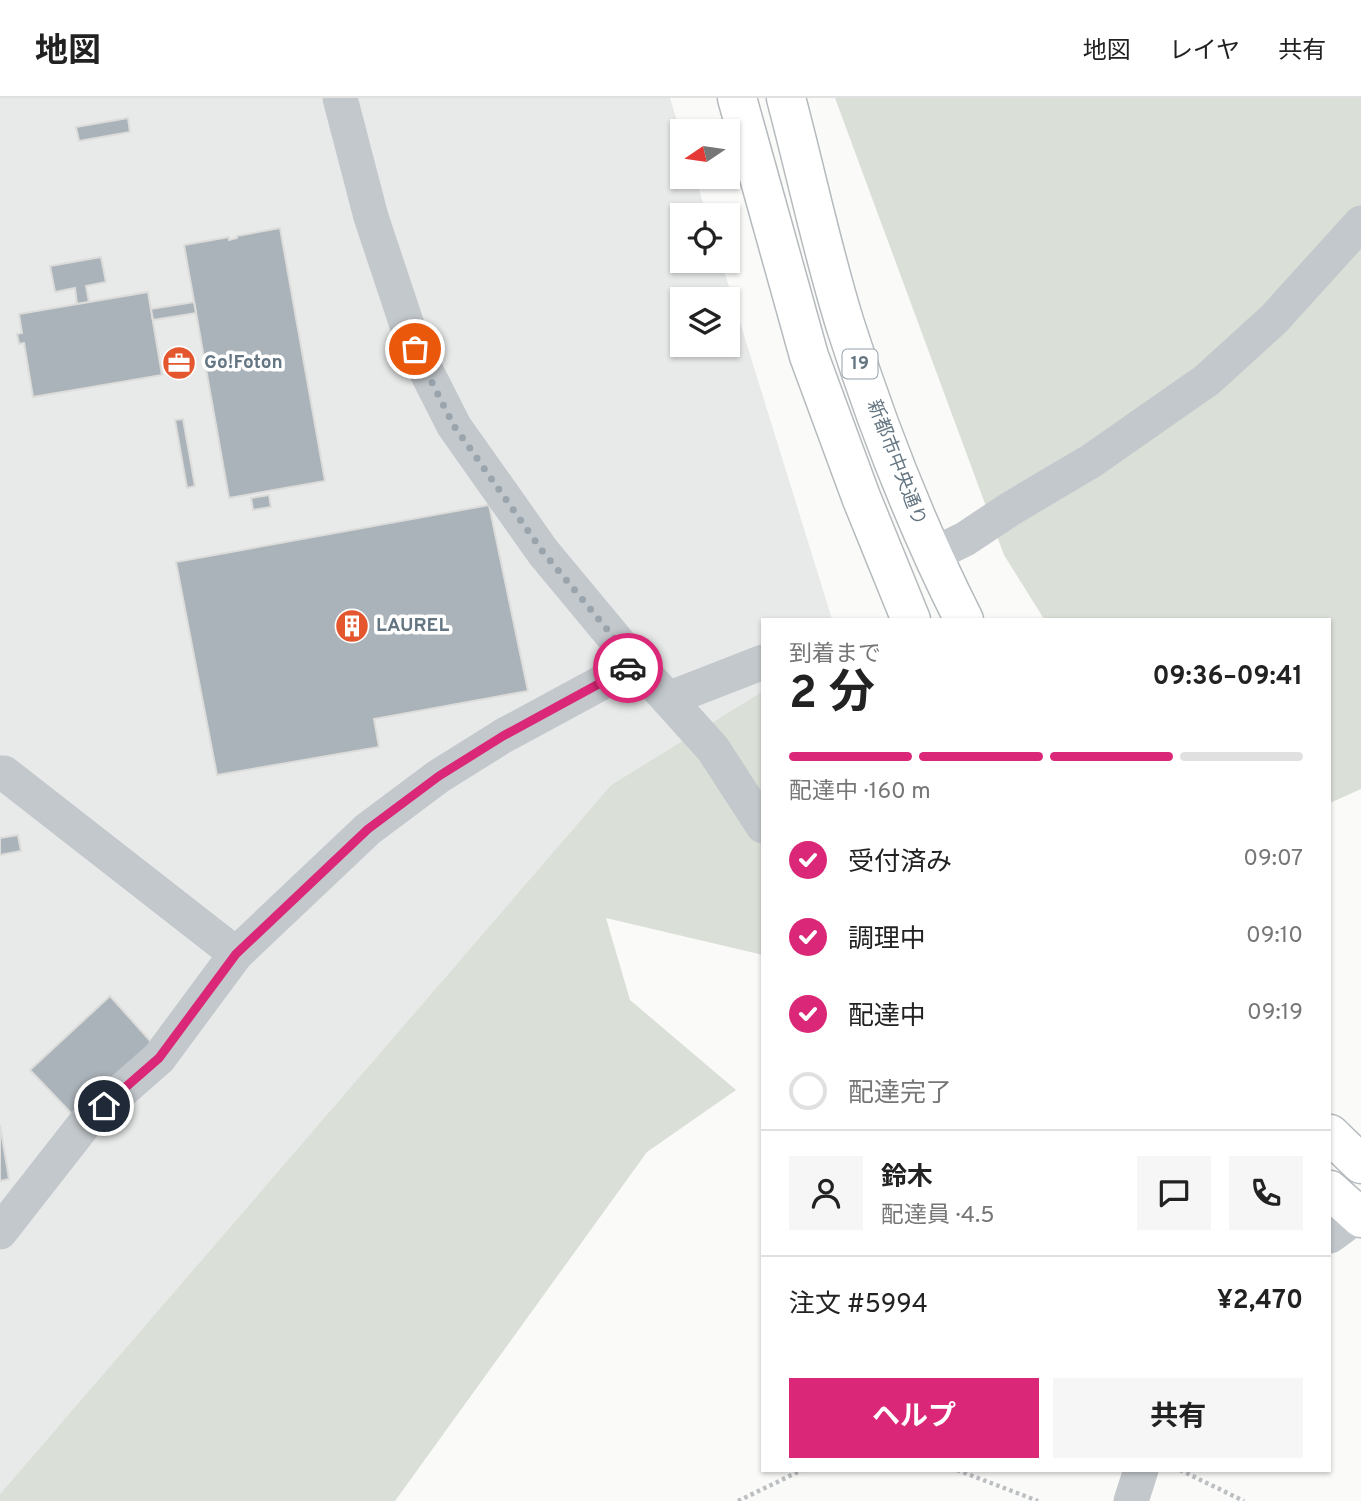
<!DOCTYPE html>
<html lang="ja">
<head>
<meta charset="utf-8">
<style>
  :root { --surface:#fff; --page:#f6f6f6; --text:#222; --muted:#767676; --line:#e0e0e0; --accent:#db2777 }
  body { margin:0; font-family:Overpass,"Noto Sans JP",sans-serif; background:var(--page); color:var(--text); height:100vh; display:flex; flex-direction:column; font-size:26px; white-space:nowrap }
  * { box-sizing:border-box; margin:0 }
  p { font-size:23px; color:var(--muted) }
  .icon { flex:none; width:38px; height:38px; fill:none; stroke:currentColor; stroke-width:2; stroke-linecap:round; stroke-linejoin:round }
  .map { position:relative; flex:1; overflow:hidden }
  .drawer { position:absolute; left:761px; top:520px; width:570px; height:854px; display:flex; flex-direction:column; background:var(--surface); border-radius:0px; box-shadow:0 2px 5px #0004 }
  .drawer>* { flex:none }
  .needle { width:46px; rotate:257deg }
  .controls { position:absolute; left:670px; top:21px; display:grid; gap:14px }
  .controls a { display:grid; place-items:center; width:70px; height:70px; border-radius:0px; background:var(--surface); box-shadow:0 2px 5px #0004; font-size:35px }
  .pin { position:absolute; display:grid; place-items:center; width:60px; height:60px; color:#fff; margin:-30px; border:4px solid #fff; border-radius:50%; box-shadow:0 2px 7px #0007 }
  .courier { position:absolute; display:grid; place-items:center; width:70px; height:70px; margin:-35px; border:5px solid #db2777; border-radius:50%; background:#fff; color:#222; box-shadow:0 2px 9px #0007 }
  .summary em { font-style:normal; font-weight:700 }
  .summary div { display:flex; flex-direction:column-reverse }
  .summary { display:flex; align-items:center; justify-content:space-between; height:119px; padding:0 28px }
  h1 { font-size:46px; font-weight:700; line-height:52px }
  .bar { display:grid; grid-template-columns:repeat(4,1fr); gap:10px 7px; align-content:center; height:84px; padding:0 28px }
  .bar i { height:9px; border-radius:5px; background:var(--line) }
  .bar .active { background:var(--accent) }
  .bar p { grid-column:span 4 }
  .line { display:flex; align-items:center; gap:18px; padding:0 28px; border-top:2px solid var(--line) }
  .line div { flex:1 }
  .round { display:grid; place-items:center; flex:none; width:74px; height:74px; border-radius:0px; background:var(--page) }
  ol { padding:0 28px; list-style:none }
  li { display:flex; align-items:center; gap:21px; height:77px }
  li p { margin-inline-start:auto }
  li .icon { padding:7px; border-radius:50%; background:var(--accent); color:#fff; stroke-width:4 }
  li:last-child { color:var(--muted) }
  li i { width:38px; height:38px; border:4px solid var(--line); border-radius:50% }
  .action { display:flex; gap:14px; margin-top:auto; padding:14px 28px }
  .action a { flex:1; height:80px; border-radius:0px; background:var(--accent); color:#fff; font-size:28px; font-weight:700; line-height:80px; text-align:center }
  .action a+a { background:var(--page); color:var(--text) }
  header { display:flex; align-items:center; gap:42px; box-sizing:border-box; height:98px; padding:0 35px; background:var(--surface); border-bottom:2px solid var(--line) }
  header strong { font-size:33px }
  nav { display:flex; gap:38px; margin-inline-start:auto; font-size:24px }
  .map>svg:first-child { display:block }
</style>
</head>
<body>
<header>
<strong>地図</strong>
<nav><a>地図</a><a>レイヤ</a><a>共有</a></nav>
</header>
<div class="map">
<svg width="1361" height="1403" viewBox="0 0 1361 1403">
  <rect width="100%" height="100%" fill="#fafaf8"/>
  <path fill="#e8e9e9" fill-rule="evenodd" d="M0 0H670L682 40V79H695L707 117H682V163H721L832 521 763 522V593L611 687 0 1396ZM682 201H728V247H682Z"/>
  <g fill="#dadfd7">
    <polygon points="835,0 1361,0 1361,691 1330,705 1330,522 1044,521 1004,457"/>
    <polygon points="763,593 763,857 606,820 630,902 736,992 647,1054 395,1403 0,1403 0,1396 611,687"/>
  </g>
  <g fill="#aab3b9" stroke="#dcdcda" stroke-width="2">
    <polygon points="128,20 130,34 79,43 76,29"/>
    <polygon points="280,130 325,383 229,400 184,147 229,139 229,142 237,140 237,138"/>
    <polygon points="101,159 106,184 86,188 89,204 77,206 75,190 55,194 50,168"/>
    <polygon points="148,194 162,277 33,299 24,245 19,246 17,236 22,235 19,216"/>
    <polygon points="194,204 196,215 153,222 151,211"/>
    <polygon points="183,321 195,388 187,390 175,322"/>
    <polygon points="269,397 271,409 253,412 251,400"/>
    <polygon points="489,407 528,593 374,621 379,649 217,677 176,464"/>
    <polygon points="18,737 21,753 0,757 0,740"/>
    <polygon points="110,898 152,945 73,1017 30,972"/>
    <polygon points="0,1027 9,1081 0,1083"/>
  </g>
  <g fill="none" stroke-linecap="round" stroke-linejoin="round">
    <g stroke="#b5babe" stroke-width="41">
      <g id="major">
        <polyline points="737,0 809,258 861,399 911,522"/>
        <path d="M786 0C806 75 822 152 845 226 877 327 916 427 964 522"/>
        <polyline points="1330,1036 1361,1066"/>
        <polyline points="1330,1092 1361,1120"/>
      </g>
    </g>
    <g stroke="#bbbfc2" stroke-width="4.5" stroke-dasharray="3.5 3.5" stroke-linecap="butt">
      <polyline points="957,1372 1038,1403"/>
      <polyline points="1180,1372 1244,1403"/>
      <polyline points="738,1403 802,1372"/>
    </g>
    <g stroke="#c3c8cc" stroke-width="35">
      <polyline points="340,0 371,119 415,251 454,328 543,454 636,566"/>
      <polyline points="932,457 965,441 1010,411 1091,363 1207,282 1274,221 1361,125"/>
      <polyline points="668,601 713,651 763,728"/>
      <polyline points="0,675 4,675 236,856"/>
      <polyline points="0,1134 86,1024 159,960 236,856 368,731 439,678 503,638 636,566 668,601 763,564"/>
      <polyline points="1330,1138 1361,1115"/>
      <polyline points="1131,1403 1141,1372"/>
    </g>
    <use href="#major" stroke="#fff" stroke-width="38"/>
  </g>
  <g fill="none" stroke-linecap="round" stroke-linejoin="round">
    <polyline stroke="#99a4ac" stroke-width="7" stroke-dasharray="0 12.6" points="415,251 454,328 469,349 543,454 636,566 628,570"/>
    <polyline stroke="#db2777" stroke-width="9" points="104,1008 159,960 236,856 368,731 439,678 503,638 628,570"/>
  </g>
  <defs>
    <g id="office-disc" transform="scale(1.75)"><circle r="9.5" fill="#e4572e" stroke="#fff"/><path d="M-6-3h4V-5.5h4V-3h4V5H-6ZM-1-4.5V-3h2v-1.5ZM-6 0V1H6V0Z" fill="#fff"/></g>
    <g id="building-disc" transform="scale(1.75)"><circle r="9.5" fill="#e4572e" stroke="#fff"/><path d="M-4-6H4V6H1V3H-1V6H-4ZM-2.5-4.3h1.7v1.8h-1.7ZM.8-4.3h1.7v1.8H.8ZM-2.5-1h1.7V.8h-1.7ZM.8-1h1.7V.8H.8Z" fill="#fff"/></g>
  </defs>
  <g fill-rule="evenodd">
    <use href="#office-disc" x="179" y="265"/>
    <use href="#building-disc" x="352" y="528"/>
  </g>
  <g text-anchor="middle" dominant-baseline="central" stroke-width="7" stroke-linejoin="round" paint-order="stroke">
    <rect fill="#fff" stroke="#939fa8" stroke-width="2" x="842.5" y="251.5" width="35" height="29" rx="5"/>
    <g font-size="18" font-weight="bold" fill="#657683">
      <text x="860" y="266">19</text>
    </g>
    <g font-size="19" font-weight="bold" fill="#657683" stroke="#fff" text-anchor="start">
      <text x="204" y="265">Go!Foton</text>
      <text x="376" y="528">LAUREL</text>
    </g>
    <g font-size="19" fill="#657683" stroke="#fff">
      <text transform="translate(896 365) rotate(69)">新都市中央通り</text>
    </g>
  </g>
</svg>
<div class="controls">
<a><svg class="needle" viewBox="-14 -14 28 28"><path d="M0-13l5 13h-10z" fill="#e53935"/><path d="M0 13l5-13h-10z" fill="#767676"/></svg></a>
<a><svg class="icon" aria-label="locate" viewBox="0 0 24 24"><circle cx="12" cy="12" r="6"/><path d="M12 2v4M12 18v4M2 12h4M18 12h4"/></svg></a>
<a><svg class="icon" aria-label="layers" viewBox="0 0 24 24"><path d="M12 4l9 5-9 5-9-5zM3 14l9 5 9-5"/></svg></a>
</div>
<div class="pin" style="left:415px;top:251px;background:#ea580c"><svg class="icon" aria-label="bag" viewBox="0 0 24 24"><path d="M5 8h14l-1 12H6zM9 8a3 3 0 0 1 6 0"/></svg></div>
<div class="pin" style="left:104px;top:1008px;background:#1f2937"><svg class="icon" aria-label="home" viewBox="0 0 24 24"><path d="M3 11l9-7 9 7M6 9v11h12V9"/></svg></div>
<div class="courier" style="left:628px;top:570px"><svg class="icon" aria-label="car" viewBox="0 0 24 24"><path d="M5 17H2v-5l4-1 3-4h7l3 4 3 1v5h-3M9 17h6M6 11h13"/><circle cx="7" cy="17" r="2"/><circle cx="17" cy="17" r="2"/></svg></div>
<section class="drawer">
<div class="summary"><div><h1>2 分</h1><p>到着まで</p></div><em>09:36–09:41</em></div>
<div class="bar"><i class="active"></i><i class="active"></i><i class="active"></i><i></i><p>配達中 · 160 m</p></div>
<ol>
<li><svg class="icon" aria-label="check" viewBox="0 0 24 24"><path d="M5 12l5 5 9-10"/></svg>受付済み<p>09:07</p></li>
<li><svg class="icon" aria-label="check" viewBox="0 0 24 24"><path d="M5 12l5 5 9-10"/></svg>調理中<p>09:10</p></li>
<li><svg class="icon" aria-label="check" viewBox="0 0 24 24"><path d="M5 12l5 5 9-10"/></svg>配達中<p>09:19</p></li>
<li><i></i>配達完了</li>
</ol>
<div class="line" style="height:126px"><a class="round"><svg class="icon" aria-label="person" viewBox="0 0 24 24"><circle cx="12" cy="8" r="4"/><path d="M4 21q1-7 8-7t8 7"/></svg></a><div><b>鈴木</b><p>配達員 · 4.5</p></div><a class="round"><svg class="icon" aria-label="chat" viewBox="0 0 24 24"><path d="M4 5h16v11H9l-5 4z"/></svg></a><a class="round"><svg class="icon" aria-label="phone" viewBox="0 0 24 24"><path d="M5 4h4l2 5-3 2q2 4 5 5l2-3 5 2v4C11 20 4 13 5 4z"/></svg></a></div>
<div class="line" style="height:91px"><div>注文 #5994</div><b>¥2,470</b></div>
<div class="action"><a>ヘルプ</a><a>共有</a></div>
</section>
</div>
</body>
</html>
